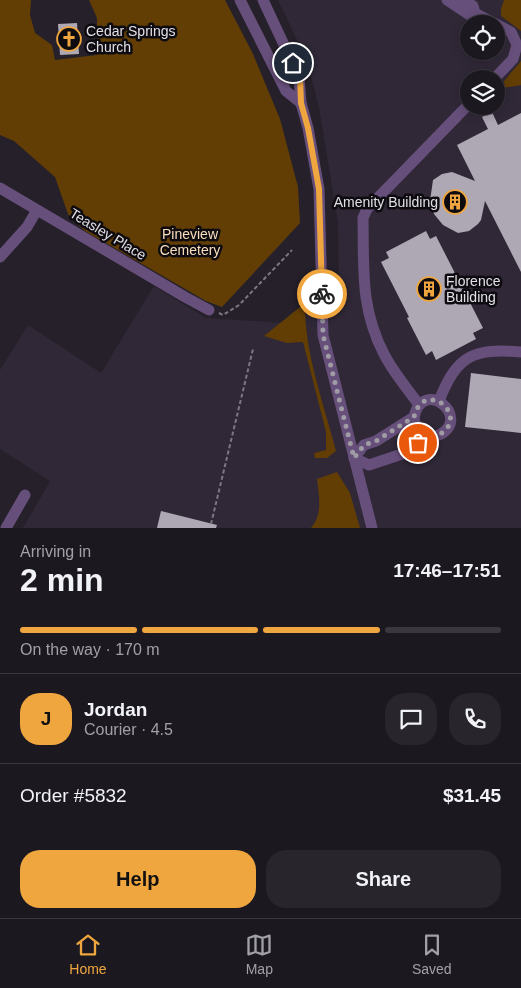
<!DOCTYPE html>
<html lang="en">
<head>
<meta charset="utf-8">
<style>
  :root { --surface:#1c1820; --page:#29252d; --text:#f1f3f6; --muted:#a0a0a5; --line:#3a373e; --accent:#f0a63e }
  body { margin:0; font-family:Helvetica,sans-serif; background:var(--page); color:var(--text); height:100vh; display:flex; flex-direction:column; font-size:19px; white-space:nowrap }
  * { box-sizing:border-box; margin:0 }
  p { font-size:16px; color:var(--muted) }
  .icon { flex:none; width:28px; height:28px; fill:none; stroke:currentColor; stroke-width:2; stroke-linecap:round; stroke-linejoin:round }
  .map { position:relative; height:528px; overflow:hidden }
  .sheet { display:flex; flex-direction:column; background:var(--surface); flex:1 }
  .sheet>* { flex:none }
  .buttons { position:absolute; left:460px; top:15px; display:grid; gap:10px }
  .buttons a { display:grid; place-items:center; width:45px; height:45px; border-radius:50%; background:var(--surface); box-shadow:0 2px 12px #0003,0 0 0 1px var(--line); font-size:25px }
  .pin { position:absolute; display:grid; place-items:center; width:42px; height:42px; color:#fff; margin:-21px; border:2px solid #fff; border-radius:50%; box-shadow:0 1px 5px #0007 }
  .courier { position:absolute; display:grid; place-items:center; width:50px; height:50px; margin:-25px; border:4px solid #f0a63e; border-radius:50%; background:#fff; color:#222; box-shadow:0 1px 6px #0007 }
  .head em { font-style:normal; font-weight:700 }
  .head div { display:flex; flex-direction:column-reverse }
  .head { display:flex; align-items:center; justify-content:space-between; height:85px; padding:0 20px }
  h1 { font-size:32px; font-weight:700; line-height:38px }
  .bar { display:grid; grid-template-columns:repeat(4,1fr); gap:8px 5px; align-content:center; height:60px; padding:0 20px }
  .bar i { height:6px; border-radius:4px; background:var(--line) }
  .bar .active { background:var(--accent) }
  .bar p { grid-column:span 4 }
  .line { display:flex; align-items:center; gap:12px; padding:0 20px; border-top:1px solid var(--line) }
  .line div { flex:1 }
  .round { display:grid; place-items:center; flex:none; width:52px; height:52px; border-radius:20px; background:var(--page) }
  .cta { display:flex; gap:10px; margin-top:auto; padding:10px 20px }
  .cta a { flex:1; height:58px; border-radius:20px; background:var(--accent); color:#111; font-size:20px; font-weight:700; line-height:58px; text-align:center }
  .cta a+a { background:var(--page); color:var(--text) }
  .dock { display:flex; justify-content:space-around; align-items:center; height:70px; border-top:1px solid var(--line); background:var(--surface); font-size:14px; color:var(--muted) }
  .dock a { display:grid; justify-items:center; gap:2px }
  .dock .active { color:var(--accent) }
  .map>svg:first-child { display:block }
</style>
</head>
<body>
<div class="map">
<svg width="521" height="528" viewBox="0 0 521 528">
  <rect width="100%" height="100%" fill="#25202a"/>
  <path fill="#302837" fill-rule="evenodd" d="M278 0H521V528H23L50 481 0 449V370L28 325 101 373 154 286 206 318 285 323 339 292 338 223 319 107 307 61ZM469 24H496V51H469ZM469 79H496V106H469Z"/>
  <g fill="#623e04">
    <polygon points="0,0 31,0 30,15 35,33 52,45 55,60 97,55 97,18 89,0 225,0 253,54 280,119 298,187 300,223 222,307 206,301 85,231 68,214 55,177 14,141 0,135"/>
    <polygon points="504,0 521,0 521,31 501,16 501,9"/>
    <polygon points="521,61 521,85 503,88 504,81"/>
    <path d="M305 303C304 352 324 404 336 451L327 458H315L314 453 326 450V432L303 342 287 343 264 336Z"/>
    <path d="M337 472 350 493 360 528H311C323 514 319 496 317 479Z"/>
  </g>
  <g fill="#aea8b4">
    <polygon points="77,23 79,54 60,55 58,24"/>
    <polygon points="492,112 498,125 521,113 521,272 485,201 481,220 478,224 469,231 458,233 443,225 434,214 430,201 433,180 442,174 452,172 475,181 457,145 488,129 482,117"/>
    <polygon points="426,231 430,239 436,236 483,328 473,333 476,339 436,360 432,351 426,355 407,318 409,317 381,262 389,258 386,252"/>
    <polygon points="471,373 521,379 521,433 465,427"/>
    <polygon points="161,511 217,525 216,528 157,528"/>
  </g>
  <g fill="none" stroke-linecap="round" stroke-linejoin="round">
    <g stroke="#7c7881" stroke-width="2" stroke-dasharray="4 2.5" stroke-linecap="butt">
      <polyline points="219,313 223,315 239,305 292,250"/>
      <polyline points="211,524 253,349"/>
    </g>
    <g stroke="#674f7b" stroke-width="11">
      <polyline points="240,0 286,91 301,103"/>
      <polyline points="263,0 299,77 301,103 308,128 319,189 323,335 372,528"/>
      <polyline points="447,0 468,14 471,15 475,13"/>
      <polyline points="463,0 473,6 475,13 496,24"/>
      <polyline points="494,79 513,59 517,45 511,32 496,24"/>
      <polyline points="0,188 185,297 209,310"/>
      <polyline points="0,257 27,227 37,210"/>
      <path d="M439 401C457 355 473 348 521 352"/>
      <path d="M419 405C407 388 393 372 384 354 360 308 364 268 363 218L367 209 469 104"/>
      <path d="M354 458 364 445 376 441 414 417C423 377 471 416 441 434 427 442 415 430 414 417"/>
      <polyline points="354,458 369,465 405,453 428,436"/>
      <polyline points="6,528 25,495"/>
    </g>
  </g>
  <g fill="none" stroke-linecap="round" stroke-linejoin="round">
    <path stroke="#a09ca4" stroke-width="5" stroke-dasharray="0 9" d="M322 294 323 335 354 458 364 445 376 441 414 417C423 379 468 413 443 432 438 436 434 435 428 436 425 436 421 441 418 443"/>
    <polyline stroke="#f0a63e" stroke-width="6" points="293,63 300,77 301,103 308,128 319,189 322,294"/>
  </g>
  <defs>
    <g id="church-ring" transform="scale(1.25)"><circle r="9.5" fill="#0d0b0f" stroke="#f0a63e" stroke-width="1.5"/><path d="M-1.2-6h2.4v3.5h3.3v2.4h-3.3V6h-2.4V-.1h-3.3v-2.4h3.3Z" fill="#f0a63e"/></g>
    <g id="building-ring" transform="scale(1.25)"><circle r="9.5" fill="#0d0b0f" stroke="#f0a63e" stroke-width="1.5"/><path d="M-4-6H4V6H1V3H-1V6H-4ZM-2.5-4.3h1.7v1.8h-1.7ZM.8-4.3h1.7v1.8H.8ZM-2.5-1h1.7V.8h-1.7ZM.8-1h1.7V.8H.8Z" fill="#f0a63e"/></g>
  </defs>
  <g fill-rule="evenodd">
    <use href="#church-ring" x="69" y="39"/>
    <use href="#building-ring" x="455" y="202"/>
    <use href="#building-ring" x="429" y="289"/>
  </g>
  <g text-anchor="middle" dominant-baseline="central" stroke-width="5" stroke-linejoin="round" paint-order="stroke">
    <g font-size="14" fill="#e2dfe6" stroke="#0d0b0f" text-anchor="start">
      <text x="86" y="31">Cedar Springs<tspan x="86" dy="16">Church</tspan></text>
      <text x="438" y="202" text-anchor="end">Amenity Building</text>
      <text x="446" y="281">Florence<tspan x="446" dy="16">Building</tspan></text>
    </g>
    <g font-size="14" fill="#e2dfe6" stroke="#0d0b0f">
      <text transform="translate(108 234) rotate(31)">Teasley Place</text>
    </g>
    <g font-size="14" fill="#fbdebd" stroke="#0d0b0f">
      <text x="190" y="234">Pineview<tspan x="190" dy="16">Cemetery</tspan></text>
    </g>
  </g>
</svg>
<div class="buttons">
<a><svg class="icon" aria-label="locate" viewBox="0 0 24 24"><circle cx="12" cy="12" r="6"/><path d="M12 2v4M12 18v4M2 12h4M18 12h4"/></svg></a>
<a><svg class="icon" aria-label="layers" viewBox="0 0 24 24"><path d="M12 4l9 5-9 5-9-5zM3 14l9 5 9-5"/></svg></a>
</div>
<div class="pin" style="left:418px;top:443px;background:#ea580c"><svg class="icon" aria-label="bag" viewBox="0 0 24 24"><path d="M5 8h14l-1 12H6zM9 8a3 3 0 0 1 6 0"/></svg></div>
<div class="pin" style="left:293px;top:63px;background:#1f2937"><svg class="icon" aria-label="home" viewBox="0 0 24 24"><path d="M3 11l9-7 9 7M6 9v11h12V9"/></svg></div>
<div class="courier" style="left:322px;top:294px"><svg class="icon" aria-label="bike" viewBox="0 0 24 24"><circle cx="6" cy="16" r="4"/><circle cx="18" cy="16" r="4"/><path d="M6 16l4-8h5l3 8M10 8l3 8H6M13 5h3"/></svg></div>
</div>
<section class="sheet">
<div class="head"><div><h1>2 min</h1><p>Arriving in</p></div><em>17:46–17:51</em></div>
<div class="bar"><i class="active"></i><i class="active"></i><i class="active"></i><i></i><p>On the way · 170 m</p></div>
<div class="line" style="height:90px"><b class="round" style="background:var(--accent);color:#111">J</b><div><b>Jordan</b><p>Courier · 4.5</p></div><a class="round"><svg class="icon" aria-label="chat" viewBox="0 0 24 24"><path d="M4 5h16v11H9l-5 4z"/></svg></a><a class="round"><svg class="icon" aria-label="phone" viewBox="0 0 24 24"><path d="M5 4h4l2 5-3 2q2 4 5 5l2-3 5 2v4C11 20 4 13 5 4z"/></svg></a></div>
<div class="line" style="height:65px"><div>Order #5832</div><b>$31.45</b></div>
<div class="cta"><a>Help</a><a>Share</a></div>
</section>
<nav class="dock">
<a class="active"><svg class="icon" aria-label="home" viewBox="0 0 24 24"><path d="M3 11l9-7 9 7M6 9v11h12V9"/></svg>Home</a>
<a><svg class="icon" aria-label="map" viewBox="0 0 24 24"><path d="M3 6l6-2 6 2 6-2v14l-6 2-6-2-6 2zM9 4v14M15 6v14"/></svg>Map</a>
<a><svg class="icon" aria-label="saved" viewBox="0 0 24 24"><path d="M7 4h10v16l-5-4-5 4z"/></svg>Saved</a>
</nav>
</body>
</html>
